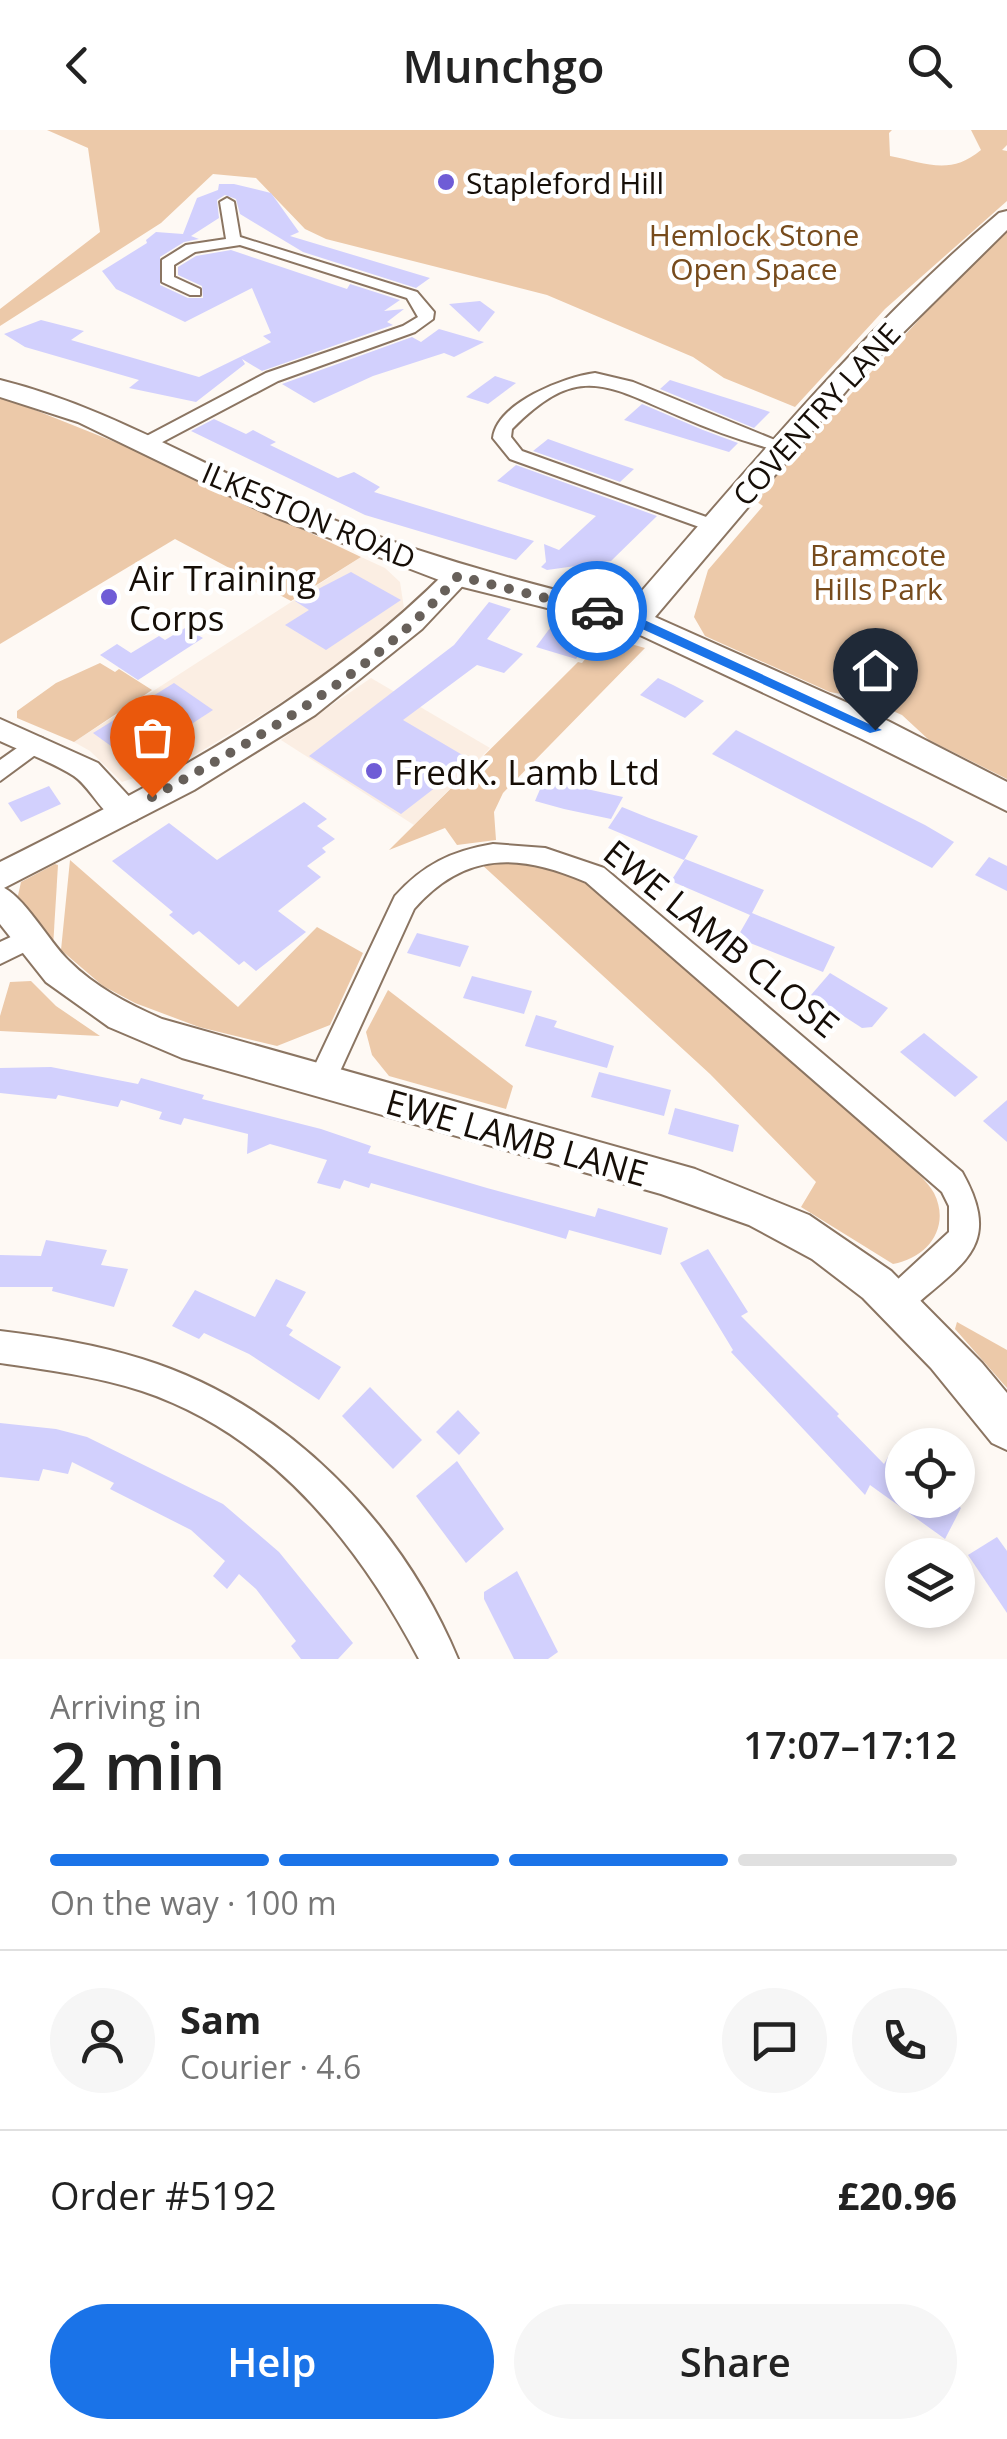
<!DOCTYPE html>
<html lang="en">
<head>
<meta charset="utf-8">
<style>
  :root { --surface:#fff; --page:#f6f6f6; --text:#222; --muted:#767676; --line:#e0e0e0; --accent:#1a73e8 }
  body { margin:0; font-family:"Open Sans",sans-serif; background:var(--page); color:var(--text); height:100vh; display:flex; flex-direction:column; font-size:38px; white-space:nowrap }
  * { box-sizing:border-box; margin:0 }
  p { font-size:32px; color:var(--muted) }
  .icon { flex:none; width:55px; height:55px; fill:none; stroke:currentColor; stroke-width:2; stroke-linecap:round; stroke-linejoin:round }
  .map { position:relative; height:1529px; overflow:hidden }
  .panel { display:flex; flex-direction:column; background:var(--surface); flex:1 }
  .panel>* { flex:none }
  .fabs { position:absolute; left:885px; top:1298px; display:grid; gap:20px }
  .fabs a { display:grid; place-items:center; width:90px; height:90px; border-radius:50%; background:var(--surface); box-shadow:0 5px 15px #0003; font-size:50px }
  .pin { position:absolute; display:grid; place-items:center; width:85px; height:85px; color:#fff; margin:-102px -42px; border-radius:50% 50% 50% 0; rotate:-45deg; box-shadow:0 0 10px #0007 }
  .pin .icon { rotate:45deg }
  .courier { position:absolute; display:grid; place-items:center; width:100px; height:100px; margin:-50px; border:8px solid #1a73e8; border-radius:50%; background:#fff; color:#222; box-shadow:0 2px 12px #0007 }
  .overview em { font-style:normal; font-weight:600 }
  .overview div { display:flex; flex-direction:column-reverse }
  .overview { display:flex; align-items:center; justify-content:space-between; height:170px; padding:0 50px }
  h1 { font-size:65px; font-weight:600; line-height:75px }
  .bar { display:grid; grid-template-columns:repeat(4,1fr); gap:15px 10px; align-content:center; height:120px; padding:0 50px }
  .bar i { height:12px; border-radius:8px; background:var(--line) }
  .bar .selected { background:var(--accent) }
  .bar p { grid-column:span 4 }
  .line { display:flex; align-items:center; gap:25px; padding:0 50px; border-top:2px solid var(--line) }
  .line div { flex:1 }
  .round { display:grid; place-items:center; flex:none; width:105px; height:105px; border-radius:52px; background:var(--page) }
  .cta { display:flex; gap:20px; margin-top:auto; padding:20px 50px }
  .cta a { flex:1; height:115px; border-radius:60px; background:var(--accent); color:#fff; font-size:40px; font-weight:600; line-height:115px; text-align:center }
  .cta a+a { background:var(--page); color:var(--text) }
  header { display:flex; justify-content:space-between; align-items:center; height:130px; padding:0 50px; background:var(--surface); font-size:45px; font-weight:600 }
  .map>svg:first-child { display:block }
</style>
</head>
<body>
<header><svg class="icon" aria-label="back" viewBox="0 0 24 24"><path d="M15 5l-7 7 7 7"/></svg>Munchgo<svg class="icon" aria-label="search" viewBox="0 0 24 24"><circle cx="10" cy="10" r="6"/><path d="M15 15l6 6"/></svg></header>
<div class="map">
<svg width="1007" height="1529" viewBox="0 0 1007 1529">
  <rect width="100%" height="100%" fill="#fef9f4"/>
  <g fill="#fbeee3">
    <polygon points="361,427 385,438 400,452 404,478 343,532 266,582 183,632 122,652 90,621 74,612"/>
    <polygon points="371,548 490,618 414,695 281,610"/>
  </g>
  <g fill="#ecc9a9">
    <path d="M47 0H892L889 3 890 26C926 33 950 46 981 20L971 0H1007V15L1002 20 1007 21V71L885 179 795 277 724 248 693 227 547 165 326 109 305 99 256 48 213 44 161 93 0 196V179L100 102 88 18Z"/>
    <polygon points="1007,101 1007,649 929,610 902,585 863,568 830,562 705,506 694,487 708,440 763,376 757,372 761,362 971,133"/>
    <polygon points="0,266 140,322 361,427 291,471 175,409 0,514"/>
    <polygon points="603,506 645,518 503,663 494,682 496,710 457,715 445,698 389,720 578,532 582,533"/>
    <polygon points="100,533 115,542 119,539 152,560 74,612 17,588 17,581 56,553"/>
    <path d="M531 729 579 748 901 1027C911 1038 927 1050 934 1063 951 1097 928 1128 893 1134L801 1077 816 1052 710 944 480 733Z"/>
    <polygon points="70,730 238,877 317,797 363,823 330,895 277,916 199,897 135,873 103,856 61,820"/>
    <polygon points="55,734 58,735 53,817 17,770 21,752"/>
    <polygon points="31,851 56,876 100,906 0,901 0,886 10,852"/>
    <polygon points="388,860 513,956 506,979 389,946 372,925 366,902"/>
    <polygon points="957,1192 1007,1220 1007,1258 955,1199"/>
  </g>
  <g fill="#d2d0fd">
    <polygon points="219,54 234,54 271,63 299,102 290,106 430,148 416,158 303,122 240,84 236,69 225,65 217,70 219,88 191,106 199,109 184,112 160,127 160,155 188,168 203,168 202,156 178,145 178,137 196,126 231,120 347,159 350,154 400,170 384,181 404,179 387,192 393,195 262,241 242,229 245,234 196,272 129,258 139,250 25,217 4,204 41,190 84,201 71,210 199,247 271,212 263,206 271,203 252,158 185,192 116,159 102,141 147,113 146,110 156,102 183,104 197,68 218,60"/>
    <polygon points="480,171 495,182 479,202 449,174"/>
    <polygon points="439,199 484,212 454,227 444,223 373,246 314,273 282,254 412,207 421,212"/>
    <polygon points="495,246 516,253 488,274 466,267"/>
    <polygon points="670,250 752,276 770,282 754,298 660,259"/>
    <polygon points="642,274 703,300 738,313 729,322 624,290"/>
    <polygon points="214,289 246,304 253,300 276,312 270,315 338,348 354,342 380,357 374,362 534,411 516,430 365,385 191,301"/>
    <polygon points="548,309 590,324 634,339 620,352 533,321"/>
    <polygon points="516,335 657,386 611,431 547,440 541,437 546,432 544,414 559,420 596,386 497,351"/>
    <polygon points="351,442 401,470 326,520 285,495 309,480 295,471"/>
    <polygon points="489,472 511,479 487,509 523,524 504,543 477,535 403,590 471,630 401,684 309,626 454,515"/>
    <polygon points="553,494 592,505 576,529 536,517"/>
    <polygon points="185,498 203,508 138,550 100,525 117,514 131,523 159,506 165,510"/>
    <polygon points="658,548 673,555 704,571 685,588 640,565"/>
    <polygon points="174,553 213,580 133,632 93,603"/>
    <polygon points="736,600 925,695 954,712 932,738 712,624"/>
    <polygon points="544,650 573,656 623,667 611,689 564,679 535,671"/>
    <polygon points="49,656 61,674 21,692 8,673"/>
    <polygon points="304,672 327,689 317,696 335,709 322,718 326,722 307,736 321,747 278,781 306,802 256,841 244,831 239,835 199,801 193,805 169,785 173,782 112,731 169,693 217,730"/>
    <polygon points="622,677 649,688 698,706 684,730 608,698"/>
    <polygon points="989,727 1007,736 1007,761 975,745"/>
    <polygon points="685,729 764,760 752,783 835,817 823,842 745,811 738,806 750,785 671,751"/>
    <polygon points="417,803 469,816 460,837 407,823"/>
    <polygon points="830,843 888,878 872,897 862,898 811,865"/>
    <polygon points="472,846 532,861 524,884 463,868"/>
    <polygon points="536,885 557,891 554,897 614,916 607,938 525,916"/>
    <polygon points="924,903 978,947 955,967 900,922"/>
    <polygon points="51,937 138,954 141,948 204,965 202,969 321,999 371,1016 368,1023 487,1058 595,1087 598,1078 668,1098 661,1125 569,1100 566,1109 371,1053 369,1058 344,1050 340,1059 317,1053 327,1030 270,1014 247,1024 248,1004 184,988 181,995 159,989 162,982 121,970 118,977 58,965 56,969 0,963 0,938"/>
    <polygon points="599,942 671,960 664,986 591,967"/>
    <polygon points="1007,970 1007,1012 983,991"/>
    <polygon points="675,978 739,995 733,1022 668,1004"/>
    <polygon points="46,1110 107,1120 101,1135 128,1139 114,1177 52,1161 53,1157 0,1157 0,1125 41,1126"/>
    <polygon points="708,1119 748,1182 741,1186 839,1284 837,1286 884,1334 888,1327 902,1336 902,1370 951,1370 961,1378 945,1409 870,1355 865,1365 731,1222 733,1220 680,1133"/>
    <polygon points="276,1149 306,1162 286,1196 293,1200 289,1205 341,1237 319,1270 249,1224 204,1203 199,1209 172,1196 195,1160 255,1187"/>
    <polygon points="370,1257 422,1310 393,1339 342,1286"/>
    <polygon points="458,1280 480,1303 459,1325 436,1302"/>
    <polygon points="0,1293 56,1299 87,1307 223,1374 279,1422 353,1513 338,1529 301,1529 291,1516 296,1511 256,1459 239,1444 227,1459 213,1446 225,1431 191,1400 110,1359 114,1353 72,1332 68,1344 43,1339 39,1351 0,1347"/>
    <polygon points="457,1331 504,1399 466,1433 416,1366"/>
    <polygon points="997,1407 1007,1421 1007,1483 968,1425"/>
    <polygon points="517,1441 558,1522 548,1529 514,1529 484,1469 484,1462"/>
  </g>
  <g fill="none" stroke-linecap="round" stroke-linejoin="round">
    <g stroke="#8b7562" stroke-width="4">
      <g id="minor">
        <polygon points="227,68 234,72 240,107 417,162 434,182 433,189 415,202 278,251 151,318 139,318 139,310 266,243 403,196 418,187 407,168 240,115 195,122 174,135 174,147 200,159 200,165 190,165 162,152 162,130 186,115 226,109 220,72"/>
        <path d="M595 243 633 252 792 317 783 322C748 313 713 301 679 286 606 255 578 232 512 299L511 307 522 321 723 393V401L716 403 510 329 493 308C497 273 564 247 595 243Z"/>
        <polygon points="34,606 42,608 45,614 42,620 0,651 0,630"/>
        <path d="M493 714 545 718 604 738 962 1042C1006 1120 957 1135 906 1184L895 1188 884 1184 879 1173 884 1162 949 1102V1076L942 1062 586 752C519 723 465 721 414 779L331 961 321 964 311 961 307 952 395 766C423 735 451 721 493 714Z"/>
        <polygon points="28,799 37,802 41,809 37,816 0,834 0,812"/>
        <path d="M0 1201C48 1207 95 1214 142 1229 285 1273 401 1392 458 1529H419C358 1413 271 1304 142 1261 95 1246 48 1240 0 1233Z"/>
      </g>
    </g>
    <g stroke="#8b7562" stroke-width="4">
      <g id="tertiary">
        <path d="M0 589 98 633 136 674 140 682 136 690C105 699 96 661 74 646 52 632 24 622 0 611Z"/>
        <path d="M0 756C23 764 49 812 69 831 95 857 128 874 162 889L695 1039 809 1085 891 1141 982 1233 1007 1263V1320L992 1313 931 1238 863 1168 812 1129 749 1095 661 1064 182 928 109 897 46 852 0 794Z"/>
      </g>
    </g>
    <g stroke="#8b7562" stroke-width="4">
      <path id="secondary" d="M458 438 472 446 422 499 315 585 194 660 0 760V732C162 651 320 569 448 440Z"/>
    </g>
    <g stroke="#8b7562" stroke-width="4">
      <path id="primary" d="M1007 81V100L858 247 655 487 888 591 1007 652V681L862 609 623 497 447 453 272 386 78 292 0 267V250C105 276 195 332 294 374 403 420 512 450 627 478 746 342 861 200 999 83Z"/>
    </g>
    <use href="#minor" fill="#fff" fill-rule="evenodd"/>
    <use href="#tertiary" fill="#fff" fill-rule="evenodd"/>
    <use href="#secondary" fill="#fff" fill-rule="evenodd"/>
    <use href="#primary" fill="#fff" fill-rule="evenodd"/>
  </g>
  <polygon fill="#1a73e8" points="597,477 638,487 882,600 870,603 629,493 592,484 592,478"/>
  <g fill="none" stroke-linecap="round" stroke-linejoin="round">
    <path stroke="#67605a" stroke-width="10" stroke-dasharray="0 18" d="M152 667C261 607 376 541 458 446L597 481"/>
  </g>
  <g fill="#6f5cd6" stroke="#fff" stroke-width="4">
    <circle cx="446" cy="52" r="10"/>
    <circle cx="109" cy="467" r="10"/>
    <circle cx="374" cy="641" r="10"/>
  </g>
  <g text-anchor="middle" dominant-baseline="central" stroke-width="9" stroke-linejoin="round" paint-order="stroke">
    <g font-size="30" fill="#160e07" stroke="#fff" text-anchor="start">
      <text x="466" y="52">Stapleford Hill</text>
    </g>
    <g font-size="30" fill="#774b1c" stroke="#fff">
      <text x="754" y="104">Hemlock Stone<tspan x="754" dy="34">Open Space</tspan></text>
      <text x="878" y="424">Bramcote<tspan x="878" dy="34">Hills Park</tspan></text>
    </g>
    <g font-size="30" fill="#160e07" stroke="#fff">
      <text transform="translate(816 284) rotate(-48)">COVENTRY LANE</text>
      <text transform="translate(309 385) rotate(23)">ILKESTON ROAD</text>
    </g>
    <g font-size="35" fill="#160e07" stroke="#fff" text-anchor="start">
      <text x="129" y="447">Air Training<tspan x="129" dy="40">Corps</tspan></text>
      <text x="394" y="641">FredK. Lamb Ltd</text>
    </g>
    <g font-size="35" fill="#160e07" stroke="#fff">
      <text transform="translate(722 808) rotate(39)">EWE LAMB CLOSE</text>
      <text transform="translate(517 1007) rotate(16)">EWE LAMB LANE</text>
    </g>
  </g>
</svg>
<div class="fabs">
<a><svg class="icon" aria-label="locate" viewBox="0 0 24 24"><circle cx="12" cy="12" r="6"/><path d="M12 2v4M12 18v4M2 12h4M18 12h4"/></svg></a>
<a><svg class="icon" aria-label="layers" viewBox="0 0 24 24"><path d="M12 4l9 5-9 5-9-5zM3 14l9 5 9-5"/></svg></a>
</div>
<div class="pin" style="left:152px;top:667px;background:#ea580c"><svg class="icon" aria-label="bag" viewBox="0 0 24 24"><path d="M5 8h14l-1 12H6zM9 8a3 3 0 0 1 6 0"/></svg></div>
<div class="pin" style="left:875px;top:600px;background:#1f2937"><svg class="icon" aria-label="home" viewBox="0 0 24 24"><path d="M3 11l9-7 9 7M6 9v11h12V9"/></svg></div>
<div class="courier" style="left:597px;top:481px"><svg class="icon" aria-label="car" viewBox="0 0 24 24"><path d="M5 17H2v-5l4-1 3-4h7l3 4 3 1v5h-3M9 17h6M6 11h13"/><circle cx="7" cy="17" r="2"/><circle cx="17" cy="17" r="2"/></svg></div>
</div>
<section class="panel">
<div class="overview"><div><h1>2 min</h1><p>Arriving in</p></div><em>17:07–17:12</em></div>
<div class="bar"><i class="selected"></i><i class="selected"></i><i class="selected"></i><i></i><p>On the way · 100 m</p></div>
<div class="line" style="height:180px"><a class="round"><svg class="icon" aria-label="person" viewBox="0 0 24 24"><circle cx="12" cy="8" r="4"/><path d="M4 21q1-7 8-7t8 7"/></svg></a><div><b>Sam</b><p>Courier · 4.6</p></div><a class="round"><svg class="icon" aria-label="chat" viewBox="0 0 24 24"><path d="M4 5h16v11H9l-5 4z"/></svg></a><a class="round"><svg class="icon" aria-label="phone" viewBox="0 0 24 24"><path d="M5 4h4l2 5-3 2q2 4 5 5l2-3 5 2v4C11 20 4 13 5 4z"/></svg></a></div>
<div class="line" style="height:130px"><div>Order #5192</div><b>£20.96</b></div>
<div class="cta"><a>Help</a><a>Share</a></div>
</section>
</body>
</html>
